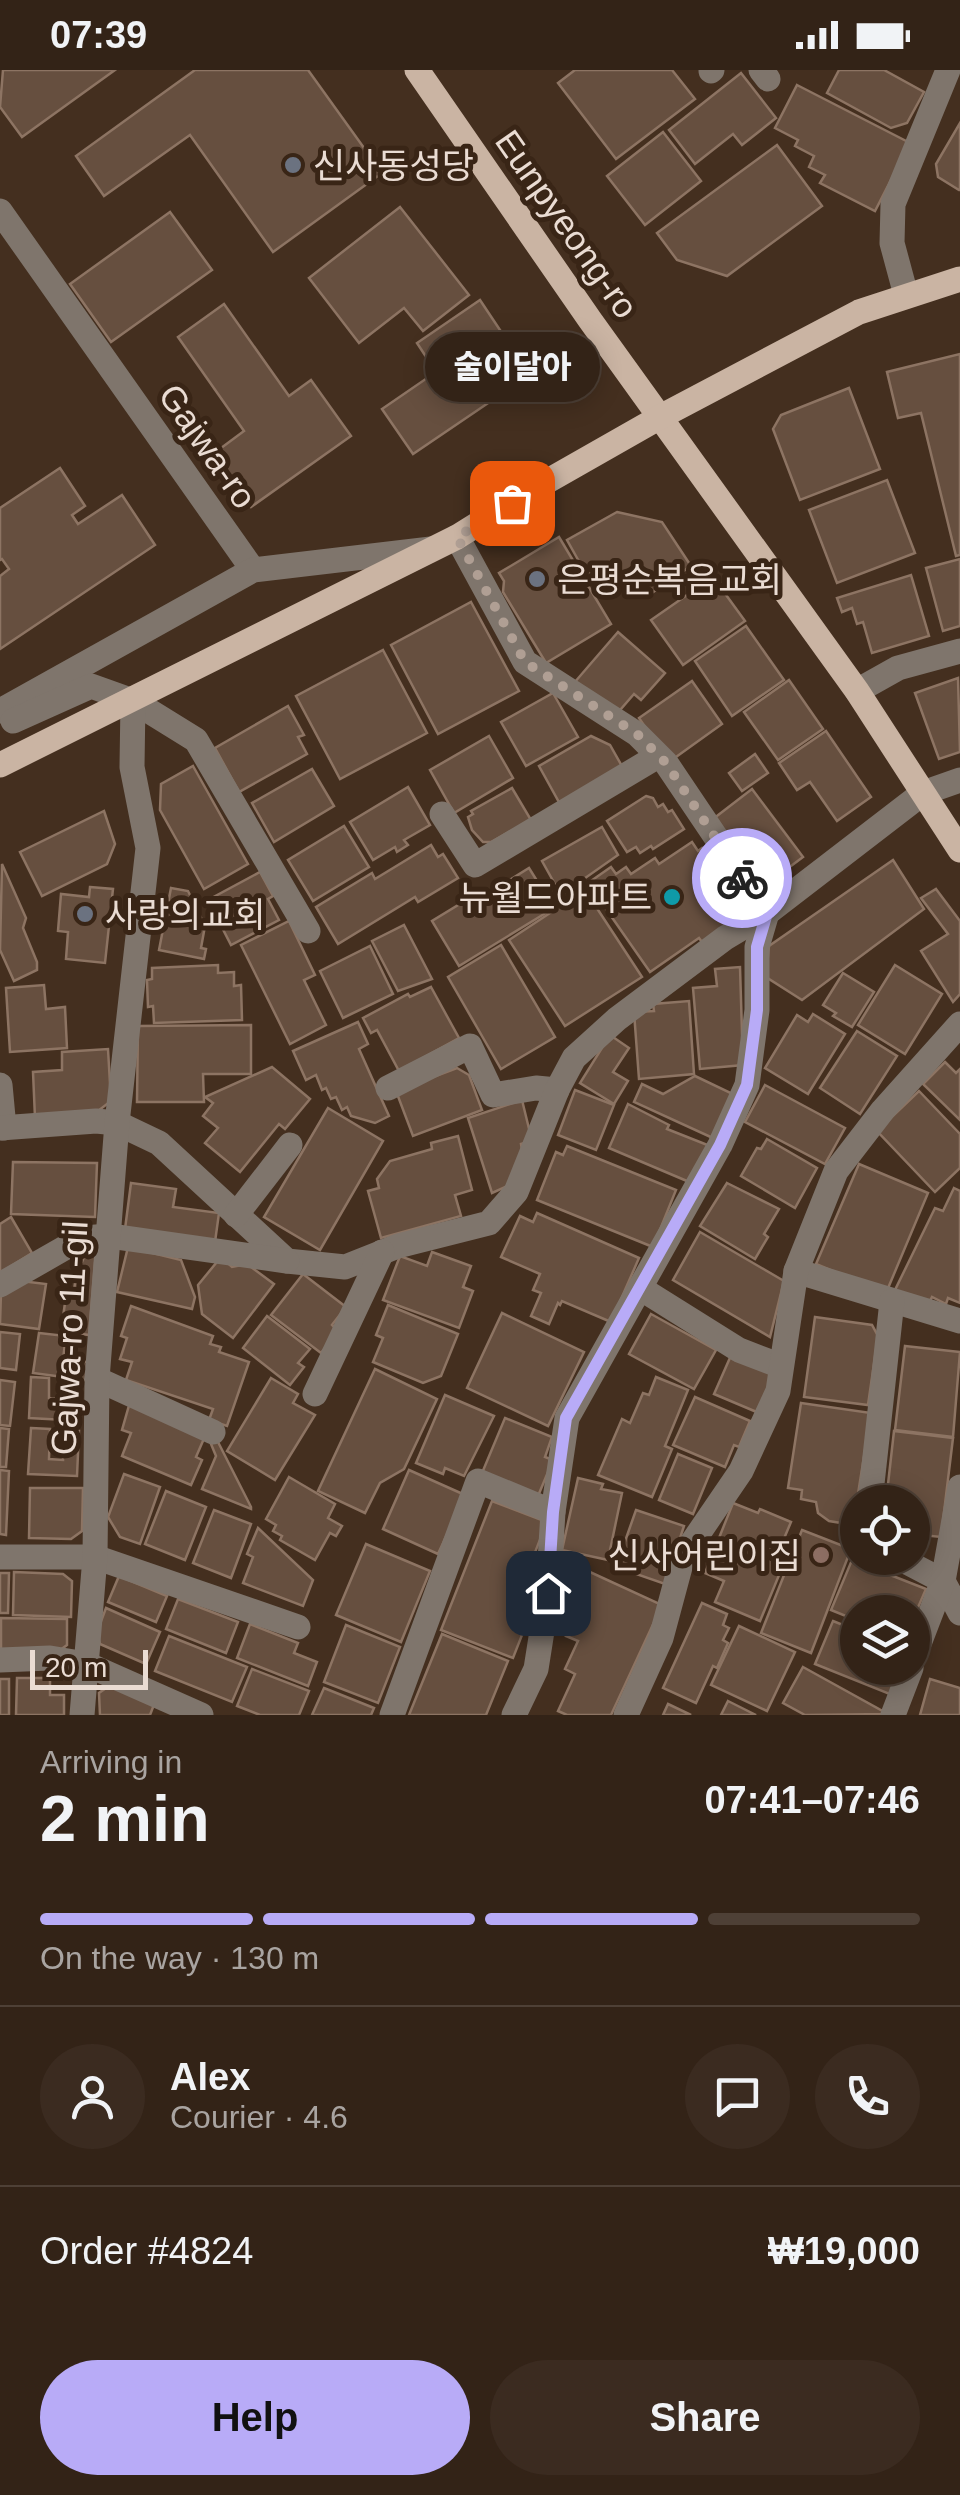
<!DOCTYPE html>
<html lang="en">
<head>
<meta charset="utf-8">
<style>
  :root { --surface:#332317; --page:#3b2b20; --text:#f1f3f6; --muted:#a9a4a1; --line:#4e4036; --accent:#b8abf7 }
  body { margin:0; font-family:Helvetica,"Noto Sans KR",sans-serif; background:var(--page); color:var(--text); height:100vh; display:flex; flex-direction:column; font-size:38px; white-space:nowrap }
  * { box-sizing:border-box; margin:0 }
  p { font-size:32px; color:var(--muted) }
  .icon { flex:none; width:55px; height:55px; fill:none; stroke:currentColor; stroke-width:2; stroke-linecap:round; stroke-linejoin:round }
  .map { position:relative; height:1645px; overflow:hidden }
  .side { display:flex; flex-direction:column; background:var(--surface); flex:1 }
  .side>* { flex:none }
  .buttons { position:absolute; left:840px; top:1415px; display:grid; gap:20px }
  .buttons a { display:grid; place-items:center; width:90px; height:90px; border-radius:50%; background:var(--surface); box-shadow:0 5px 25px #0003,0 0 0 2px var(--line); font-size:50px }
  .scale { position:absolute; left:30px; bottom:25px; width:118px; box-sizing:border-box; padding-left:10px; border:5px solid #eadcd3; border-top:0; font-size:28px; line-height:35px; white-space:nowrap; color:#eadcd3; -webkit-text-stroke:8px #392516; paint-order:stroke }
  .pin { position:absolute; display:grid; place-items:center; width:85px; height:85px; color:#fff; margin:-42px; border-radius:20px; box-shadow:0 5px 15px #0006 }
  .courier { position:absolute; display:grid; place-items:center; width:100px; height:100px; margin:-50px; border:8px solid #b8abf7; border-radius:50%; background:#fff; color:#222; box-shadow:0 2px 12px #0007 }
  .bubble { position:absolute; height:70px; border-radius:35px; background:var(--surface); box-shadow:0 5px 25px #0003,0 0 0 2px var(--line); font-size:32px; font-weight:800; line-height:70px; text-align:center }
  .overview em { font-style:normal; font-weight:800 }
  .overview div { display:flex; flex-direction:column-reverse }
  .overview { display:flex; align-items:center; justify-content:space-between; height:170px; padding:0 40px }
  h1 { font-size:65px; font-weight:800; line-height:75px }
  .bar { display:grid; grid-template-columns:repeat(4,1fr); gap:15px 10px; align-content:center; height:120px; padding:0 40px }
  .bar i { height:12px; border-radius:8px; background:var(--line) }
  .bar .on { background:var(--accent) }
  .bar p { grid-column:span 4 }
  .line { display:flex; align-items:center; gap:25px; padding:0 40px; border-top:2px solid var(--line) }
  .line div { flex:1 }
  .round { display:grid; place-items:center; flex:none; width:105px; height:105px; border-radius:52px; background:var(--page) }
  .action { display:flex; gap:20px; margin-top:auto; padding:20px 40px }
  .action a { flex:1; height:115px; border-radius:60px; background:var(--accent); color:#111; font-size:40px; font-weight:800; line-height:115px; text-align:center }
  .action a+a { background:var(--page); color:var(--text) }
  .status { display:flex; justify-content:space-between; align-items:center; height:70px; padding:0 50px; background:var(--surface); direction:ltr }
  .status svg { height:28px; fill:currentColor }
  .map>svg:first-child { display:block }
</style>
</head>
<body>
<div class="status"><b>07:39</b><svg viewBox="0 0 49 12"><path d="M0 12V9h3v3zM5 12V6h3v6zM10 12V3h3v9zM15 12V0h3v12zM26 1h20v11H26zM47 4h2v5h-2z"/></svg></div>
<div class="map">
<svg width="960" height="1645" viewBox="0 0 960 1645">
  <rect width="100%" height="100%" fill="#442f1f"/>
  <g fill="#664f3f" stroke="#8d7463" stroke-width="2.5">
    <polygon points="3,0 115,0 22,67 0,37"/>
    <polygon points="195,0 308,0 382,103 273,182 190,65 104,126 76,86"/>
    <polygon points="575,0 672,0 695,29 616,89 558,13"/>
    <polygon points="839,0 884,0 924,22 907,53 891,58 827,23"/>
    <polygon points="741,3 776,48 742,75 733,64 695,94 669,60"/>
    <polygon points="797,15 910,73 875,141 820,113 825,105 809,97 814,86 795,76 798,70 775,58"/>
    <polygon points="960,53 960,120 959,120 938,107 936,94"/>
    <polygon points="663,62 701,111 645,155 607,106"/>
    <polygon points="777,75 822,136 727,206 677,190 657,163"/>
    <polygon points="400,137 469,225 423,261 404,238 359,273 309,208"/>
    <polygon points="170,142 212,200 111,272 70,214"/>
    <polygon points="480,230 510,275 497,327 413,384 382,339 436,302 417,273"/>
    <polygon points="224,234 289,326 311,310 351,366 251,437 213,384 244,361 178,267"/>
    <polygon points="960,284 960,485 956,486 921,343 898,348 887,302"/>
    <polygon points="849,318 880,399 800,430 773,359 781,345"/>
    <polygon points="60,398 85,436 72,445 78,454 122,425 155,475 0,579 0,506 9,499 2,489 0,490 0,438"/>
    <polygon points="887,410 915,483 837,513 809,440"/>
    <polygon points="617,442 662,452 691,496 646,527 630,504 610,499 590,511 567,470"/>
    <polygon points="559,467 611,554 546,593 503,522 504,511 499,503"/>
    <polygon points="960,489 960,556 943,561 926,498"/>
    <polygon points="911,505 929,566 872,583 863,552 857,554 852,538 842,542 837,528"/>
    <polygon points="713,507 745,551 683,595 651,550"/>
    <polygon points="471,532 519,621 438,664 391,575"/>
    <polygon points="746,556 784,610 732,646 695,591"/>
    <polygon points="618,562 665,603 641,630 634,624 614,647 574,613"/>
    <polygon points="383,580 427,663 340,709 296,626"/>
    <polygon points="958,608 960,682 939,689 915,623"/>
    <polygon points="789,610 823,659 778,690 744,642"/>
    <polygon points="692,611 722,654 669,692 639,648"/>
    <polygon points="553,623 578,667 526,696 501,652"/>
    <polygon points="288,636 304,665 298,667 307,684 239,722 215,678"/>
    <polygon points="826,661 871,727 837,751 810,712 797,720 779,693"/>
    <polygon points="489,666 513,708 454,743 430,700"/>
    <polygon points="591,666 610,675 623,698 560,734 539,696"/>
    <polygon points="755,684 768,703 742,721 729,703"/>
    <polygon points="193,696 248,794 204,819 160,740 161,714"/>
    <polygon points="312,699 334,736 274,772 252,733"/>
    <polygon points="408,717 430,755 404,770 408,775 397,782 395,777 373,790 350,752"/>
    <polygon points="512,718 531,750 491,772 483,772 472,760 468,747 473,744 471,741"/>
    <polygon points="752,719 803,787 763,817 713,749"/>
    <polygon points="646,726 653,728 658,737 663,734 668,742 672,740 684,759 653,779 651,776 640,783 636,777 627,782 607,751"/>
    <polygon points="104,741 115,774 107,794 42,826 20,782"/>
    <polygon points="344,756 369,797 313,831 288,790"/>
    <polygon points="602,757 618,785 561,825 542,791"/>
    <polygon points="692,772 698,781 702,778 712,791 718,786 756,840 705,876 699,868 650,902 588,813 611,797 616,804 626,797 631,804 655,788 659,794"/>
    <polygon points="431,775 438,787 443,784 458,808 418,832 415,827 338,874 316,837 372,803 375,809"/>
    <polygon points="893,790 924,839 802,930 766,907 769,876"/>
    <polygon points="2,794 26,848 23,858 37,892 37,900 14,911 0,880"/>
    <polygon points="529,798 554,838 459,896 432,851 473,826 476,831"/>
    <polygon points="260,802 273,826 268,829 279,850 231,875 208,830"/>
    <polygon points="90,817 113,819 105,893 66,889 68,862 58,861 61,824 89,827"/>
    <polygon points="171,818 188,821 205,856 201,878 206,879 204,889 159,880"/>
    <polygon points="936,819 960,851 960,924 953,932 921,881 948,864 921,828"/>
    <polygon points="585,820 642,907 565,956 509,870"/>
    <polygon points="289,851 315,905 304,910 326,955 290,974 241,875"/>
    <polygon points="404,855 432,909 398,921 372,871"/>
    <polygon points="501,875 555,967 501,999 448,907"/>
    <polygon points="370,876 393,924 343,948 320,901"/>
    <polygon points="218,895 218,903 234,902 234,916 241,915 242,950 154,953 153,936 148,937 147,910 152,909 152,898"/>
    <polygon points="895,895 942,924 905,984 858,955"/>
    <polygon points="740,897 743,995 700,999 693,918 717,916 715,899"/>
    <polygon points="843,903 874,922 852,957 833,946 836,943 823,935"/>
    <polygon points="44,915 46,939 65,937 67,978 10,982 6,918"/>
    <polygon points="431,917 459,968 399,1001 377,960 371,963 363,948 408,924 410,927"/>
    <polygon points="689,931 694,1004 639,1009 634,942 654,941 653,934"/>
    <polygon points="813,944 845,964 808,1024 765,998 797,945 808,952"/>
    <polygon points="358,952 368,974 359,979 389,1046 375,1053 351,1046 347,1037 342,1040 336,1027 331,1029 326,1018 322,1020 316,1005 306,1010 293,981"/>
    <polygon points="251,955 251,1004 203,1004 204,1032 137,1032 138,956"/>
    <polygon points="857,961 897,986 860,1044 820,1018"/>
    <polygon points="610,965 629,978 613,1002 628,1011 614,1034 580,1013"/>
    <polygon points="108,979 111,1031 94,1044 35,1048 33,1002 62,1000 62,982"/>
    <polygon points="945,992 956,1003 960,999 960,1050 923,1014"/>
    <polygon points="272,997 310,1029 285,1059 279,1054 240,1102 205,1073 218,1058 203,1046 213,1033 205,1027"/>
    <polygon points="457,998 469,1005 482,1040 413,1066 396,1021"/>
    <polygon points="695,1006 735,1025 715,1069 634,1032 642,1014 663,1024"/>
    <polygon points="765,1015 845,1058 825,1094 745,1052"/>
    <polygon points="575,1020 614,1035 596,1080 558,1065"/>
    <polygon points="919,1021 960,1064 960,1098 935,1122 877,1061"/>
    <polygon points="522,1030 532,1071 521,1074 523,1087 512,1114 492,1123 468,1048"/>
    <polygon points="628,1034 669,1055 667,1059 710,1076 694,1114 609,1078"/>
    <polygon points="328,1038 383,1071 320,1180 264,1147"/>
    <polygon points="458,1066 472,1120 455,1125 461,1146 381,1168 368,1121 379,1118 377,1109 390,1091 432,1079 431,1073"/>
    <polygon points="767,1069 817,1098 795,1138 741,1106 757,1078 761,1079"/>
    <polygon points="567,1076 676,1120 653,1177 537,1130 556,1082 563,1085"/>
    <polygon points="13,1092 97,1093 95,1147 11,1144"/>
    <polygon points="859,1094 928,1123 886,1223 816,1194"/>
    <polygon points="131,1113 176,1119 173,1137 219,1143 215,1172 125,1159"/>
    <polygon points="727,1113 779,1139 764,1164 768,1167 755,1189 700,1156"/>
    <polygon points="954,1118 960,1121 960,1233 948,1228 946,1234 932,1227 928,1235 895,1220 935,1138 943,1141"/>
    <polygon points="537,1143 639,1188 611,1252 562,1231 560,1235 558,1233 549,1254 531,1246 541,1223 533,1220 540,1204 501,1187 520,1146 533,1152"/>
    <polygon points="11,1147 32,1183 0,1203 0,1154"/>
    <polygon points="700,1162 784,1211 770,1267 673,1210"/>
    <polygon points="128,1177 181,1190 195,1227 192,1239 117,1222"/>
    <polygon points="88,1178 96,1181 89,1265 61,1261 66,1226 73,1227 78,1192 82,1192"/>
    <polygon points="432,1182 471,1196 463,1217 473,1221 459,1258 383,1230 400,1186 427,1196"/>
    <polygon points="221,1187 232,1197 247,1194 274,1214 233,1268 202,1244 198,1215"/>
    <polygon points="303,1204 346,1237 332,1255 338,1261 321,1283 271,1245"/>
    <polygon points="21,1211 46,1214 39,1259 0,1254 1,1223"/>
    <polygon points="388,1235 458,1264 441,1306 423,1313 373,1292 383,1268 376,1265"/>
    <polygon points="131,1236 213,1266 210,1274 221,1277 219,1282 249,1292 227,1356 209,1350 213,1339 126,1310 132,1292 120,1289 127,1268 121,1266"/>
    <polygon points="502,1243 584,1282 548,1356 467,1318"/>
    <polygon points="651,1244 716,1280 694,1319 629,1284"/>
    <polygon points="267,1246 310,1279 298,1293 304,1297 290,1315 243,1278"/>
    <polygon points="815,1247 872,1255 878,1266 868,1335 804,1327"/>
    <polygon points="0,1262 20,1264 16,1300 0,1298"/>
    <polygon points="39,1263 66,1266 63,1289 88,1292 86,1310 33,1303"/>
    <polygon points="905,1276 960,1282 953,1367 895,1360"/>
    <polygon points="733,1281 778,1300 759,1343 714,1324"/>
    <polygon points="375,1299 437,1329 404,1399 380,1413 365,1443 318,1421"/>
    <polygon points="31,1307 49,1308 49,1328 66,1329 65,1350 29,1348"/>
    <polygon points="656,1307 688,1320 665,1376 672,1379 652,1427 598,1405 622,1349 630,1353 643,1323 649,1325"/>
    <polygon points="271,1308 298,1324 293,1333 315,1345 275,1410 227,1381"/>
    <polygon points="0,1310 15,1312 10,1356 0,1355"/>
    <polygon points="67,1324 80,1325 79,1352 66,1351"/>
    <polygon points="445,1325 494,1346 464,1406 445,1398 443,1404 416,1393"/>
    <polygon points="695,1327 750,1351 739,1377 734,1375 725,1397 673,1375"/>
    <polygon points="130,1332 206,1364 196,1387 202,1390 191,1415 122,1386 131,1363 122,1360"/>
    <polygon points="801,1333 871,1343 853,1455 829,1451 818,1443 816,1432 801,1429 802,1420 788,1418"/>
    <polygon points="505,1348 552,1367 545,1387 553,1390 538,1426 482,1403"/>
    <polygon points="0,1358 9,1359 6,1397 0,1397"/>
    <polygon points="31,1358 50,1359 49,1389 63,1390 63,1360 79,1361 77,1406 28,1404"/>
    <polygon points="894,1361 953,1368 941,1467 912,1464 912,1432 886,1432"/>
    <polygon points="217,1370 251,1437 251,1439 202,1419 216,1386 211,1374"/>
    <polygon points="678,1384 712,1398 693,1444 659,1430"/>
    <polygon points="0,1400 9,1401 6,1465 0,1464"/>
    <polygon points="409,1400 465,1425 438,1484 383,1459"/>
    <polygon points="124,1404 160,1417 140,1474 120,1467 108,1447"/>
    <polygon points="289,1407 335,1434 328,1448 342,1456 336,1466 330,1463 315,1490 280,1470 282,1466 273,1461 276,1455 266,1449"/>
    <polygon points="578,1408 603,1414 601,1419 622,1423 608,1490 562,1480"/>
    <polygon points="30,1418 83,1418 82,1461 71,1469 29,1468"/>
    <polygon points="166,1421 206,1437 185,1490 145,1474"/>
    <polygon points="492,1431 547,1452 530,1495 539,1498 524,1533 533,1537 513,1588 441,1560"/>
    <polygon points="733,1433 758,1443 760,1439 791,1452 780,1478 789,1481 760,1551 715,1532 724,1511 705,1503"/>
    <polygon points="214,1440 251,1454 231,1508 193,1493"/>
    <polygon points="636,1440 684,1456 665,1514 616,1497"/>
    <polygon points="258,1458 313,1510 303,1536 243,1513 253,1487 247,1484"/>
    <polygon points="802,1460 851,1479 811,1583 761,1563"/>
    <polygon points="366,1474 430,1501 401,1572 336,1545"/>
    <polygon points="852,1490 926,1519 916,1542 924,1545 913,1573 912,1542 858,1542 858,1551 831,1540"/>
    <polygon points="579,1497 662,1535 611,1645 567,1645 558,1641 575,1604 565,1599 578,1571 566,1566 584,1528 568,1521"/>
    <polygon points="14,1502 63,1504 72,1511 71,1547 13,1545"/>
    <polygon points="0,1503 9,1503 8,1543 0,1543"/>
    <polygon points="119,1506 167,1526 156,1552 108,1532"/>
    <polygon points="178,1529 238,1552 226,1583 166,1559"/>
    <polygon points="702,1533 727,1544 723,1555 729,1558 723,1570 728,1573 717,1598 713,1596 696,1633 663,1618"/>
    <polygon points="106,1538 160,1562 146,1594 100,1574 97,1562"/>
    <polygon points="1,1548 67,1549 67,1575 56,1583 1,1582"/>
    <polygon points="833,1551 858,1561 858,1598 903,1598 892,1625 815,1594"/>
    <polygon points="250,1554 298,1573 294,1583 317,1592 308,1616 237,1588"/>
    <polygon points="346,1555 400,1577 378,1633 324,1612"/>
    <polygon points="739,1556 795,1582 767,1641 711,1615"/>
    <polygon points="442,1564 508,1591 486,1645 409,1645"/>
    <polygon points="169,1566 247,1597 232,1632 155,1601"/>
    <polygon points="803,1597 888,1644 805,1645 783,1633"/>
    <polygon points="252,1599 309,1621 299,1645 260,1645 237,1636"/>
    <polygon points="17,1608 50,1608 50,1625 64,1625 64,1645 16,1645"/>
    <rect x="0" y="1609" width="9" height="36"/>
    <polygon points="930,1609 960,1618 960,1645 920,1645"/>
    <polygon points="109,1616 155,1632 150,1645 100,1645 99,1623"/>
    <polygon points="324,1618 374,1638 371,1645 312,1645"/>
    <polygon points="728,1631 756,1645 721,1645"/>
    <polygon points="668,1634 691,1645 663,1645"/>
  </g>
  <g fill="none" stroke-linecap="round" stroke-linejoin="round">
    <g stroke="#7f756c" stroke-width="25">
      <polyline points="761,0 768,9"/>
      <polyline points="711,1 712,0"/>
      <polyline points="0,141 253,500"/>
      <polyline points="906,225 892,173 893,134 948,0"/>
      <polyline points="457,467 525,592 637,664 666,693 767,843 757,877 757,940 747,1015 720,1075 567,1348 553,1442 548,1523 536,1599 514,1645"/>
      <polyline points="857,621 898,598 960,581"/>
      <polyline points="0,641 253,500 431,479"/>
      <polyline points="13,651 91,616 133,631 196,670 308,861"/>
      <polyline points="442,744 475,795 658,686"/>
      <polyline points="0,1015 4,1058"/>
      <polyline points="388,1018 470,976 493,1025 536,1018 557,1020"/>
      <polyline points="0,1058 96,1051 117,1053 159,1073 287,1191 345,1197 398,1176 489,1153 516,1122 557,1020 574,988 617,949 725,868 767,843 923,723 960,710"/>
      <polyline points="236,1145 290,1075"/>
      <polyline points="796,1201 960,1251"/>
      <polyline points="0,1215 82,1168 110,1166 287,1191"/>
      <polyline points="640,1218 739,1280 781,1296"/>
      <polyline points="97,1309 213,1362"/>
      <polyline points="315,1324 382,1182"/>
      <polyline points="870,1432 892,1231"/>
      <polyline points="0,1487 95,1487 298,1557"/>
      <polyline points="899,1488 943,1511 960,1543"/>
      <polyline points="0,1590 50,1588 86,1594 201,1645"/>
      <polyline points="912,1592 943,1511 960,1417"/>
      <polyline points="82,1645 95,1487 97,1309 117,1053 148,778 132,697 133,631"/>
      <polyline points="392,1645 478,1411 553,1442"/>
      <polyline points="626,1645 661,1568 683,1486 741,1401 778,1321 796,1201 836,1101 883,1040 960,954"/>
      <polyline points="893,1645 911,1598"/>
    </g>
    <g stroke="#cab4a3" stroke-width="25">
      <polyline points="417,0 590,250 857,621 960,780"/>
      <polyline points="0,695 457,467 539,416 662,346 859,242 960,209"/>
    </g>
  </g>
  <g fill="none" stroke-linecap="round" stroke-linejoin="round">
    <polyline stroke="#b09f94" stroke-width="10" stroke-dasharray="0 18" points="512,433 457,467 525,592 637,664 666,693 742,808"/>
    <polyline stroke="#b8abf7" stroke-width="12" points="548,1523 553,1442 566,1348 720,1075 747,1015 757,940 757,877 767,843 742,808"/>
  </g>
  <g fill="#6b7280" stroke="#392516" stroke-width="4">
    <circle cx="293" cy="95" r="10"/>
    <circle cx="537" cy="509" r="10"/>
    <circle cx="85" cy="844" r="10"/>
  </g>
  <circle fill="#0f9aa8" stroke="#392516" stroke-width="4" cx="672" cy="827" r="10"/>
  <circle fill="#8d6e63" stroke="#392516" stroke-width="4" cx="821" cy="1485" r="10"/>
  <g text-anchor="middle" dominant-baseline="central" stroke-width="10" stroke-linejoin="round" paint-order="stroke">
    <g font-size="35" fill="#eadcd3" stroke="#392516" text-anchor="start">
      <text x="313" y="95">신사동성당</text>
      <text x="557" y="509">은평순복음교회</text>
      <text x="652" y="827" text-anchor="end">뉴월드아파트</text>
      <text x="105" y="844">사랑의교회</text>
      <text x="801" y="1485" text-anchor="end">신사어린이집</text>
    </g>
    <g font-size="35" fill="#eadcd3" stroke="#392516">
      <text transform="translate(567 154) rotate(55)">Eunpyeong-ro</text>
      <text transform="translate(208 376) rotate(55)">Gajwa-ro</text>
      <text transform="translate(69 1268) rotate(-87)">Gajwa-ro 11-gil</text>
    </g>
  </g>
</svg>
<div class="buttons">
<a><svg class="icon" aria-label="locate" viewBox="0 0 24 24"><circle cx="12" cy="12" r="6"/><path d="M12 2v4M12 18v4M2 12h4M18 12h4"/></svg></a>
<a><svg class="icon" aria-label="layers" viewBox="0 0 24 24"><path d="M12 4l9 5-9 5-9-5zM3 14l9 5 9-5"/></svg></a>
</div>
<div class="scale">20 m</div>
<div class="pin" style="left:512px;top:433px;background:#ea580c"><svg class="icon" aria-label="bag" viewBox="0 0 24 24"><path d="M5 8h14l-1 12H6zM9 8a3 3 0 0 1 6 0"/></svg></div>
<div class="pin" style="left:548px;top:1523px;background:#1f2937"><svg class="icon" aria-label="home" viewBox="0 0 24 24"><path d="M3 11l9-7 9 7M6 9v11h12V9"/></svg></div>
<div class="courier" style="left:742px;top:808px"><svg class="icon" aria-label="bike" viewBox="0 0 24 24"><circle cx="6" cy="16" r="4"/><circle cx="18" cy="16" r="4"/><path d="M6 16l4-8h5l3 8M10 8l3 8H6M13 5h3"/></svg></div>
<div class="bubble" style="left:425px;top:262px;width:175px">술이달아</div>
</div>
<section class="side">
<div class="overview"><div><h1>2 min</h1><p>Arriving in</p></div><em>07:41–07:46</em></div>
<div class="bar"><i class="on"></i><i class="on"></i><i class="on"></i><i></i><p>On the way · 130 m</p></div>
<div class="line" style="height:180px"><a class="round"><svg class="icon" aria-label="person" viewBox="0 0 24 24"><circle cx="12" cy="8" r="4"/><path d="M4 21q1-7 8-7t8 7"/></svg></a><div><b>Alex</b><p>Courier · 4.6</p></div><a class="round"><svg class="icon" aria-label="chat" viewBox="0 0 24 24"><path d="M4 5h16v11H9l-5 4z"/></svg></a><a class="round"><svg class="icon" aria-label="phone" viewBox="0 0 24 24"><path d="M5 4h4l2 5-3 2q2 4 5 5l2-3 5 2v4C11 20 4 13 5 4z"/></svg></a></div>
<div class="line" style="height:130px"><div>Order #4824</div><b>₩19,000</b></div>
<div class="action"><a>Help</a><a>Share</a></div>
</section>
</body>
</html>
